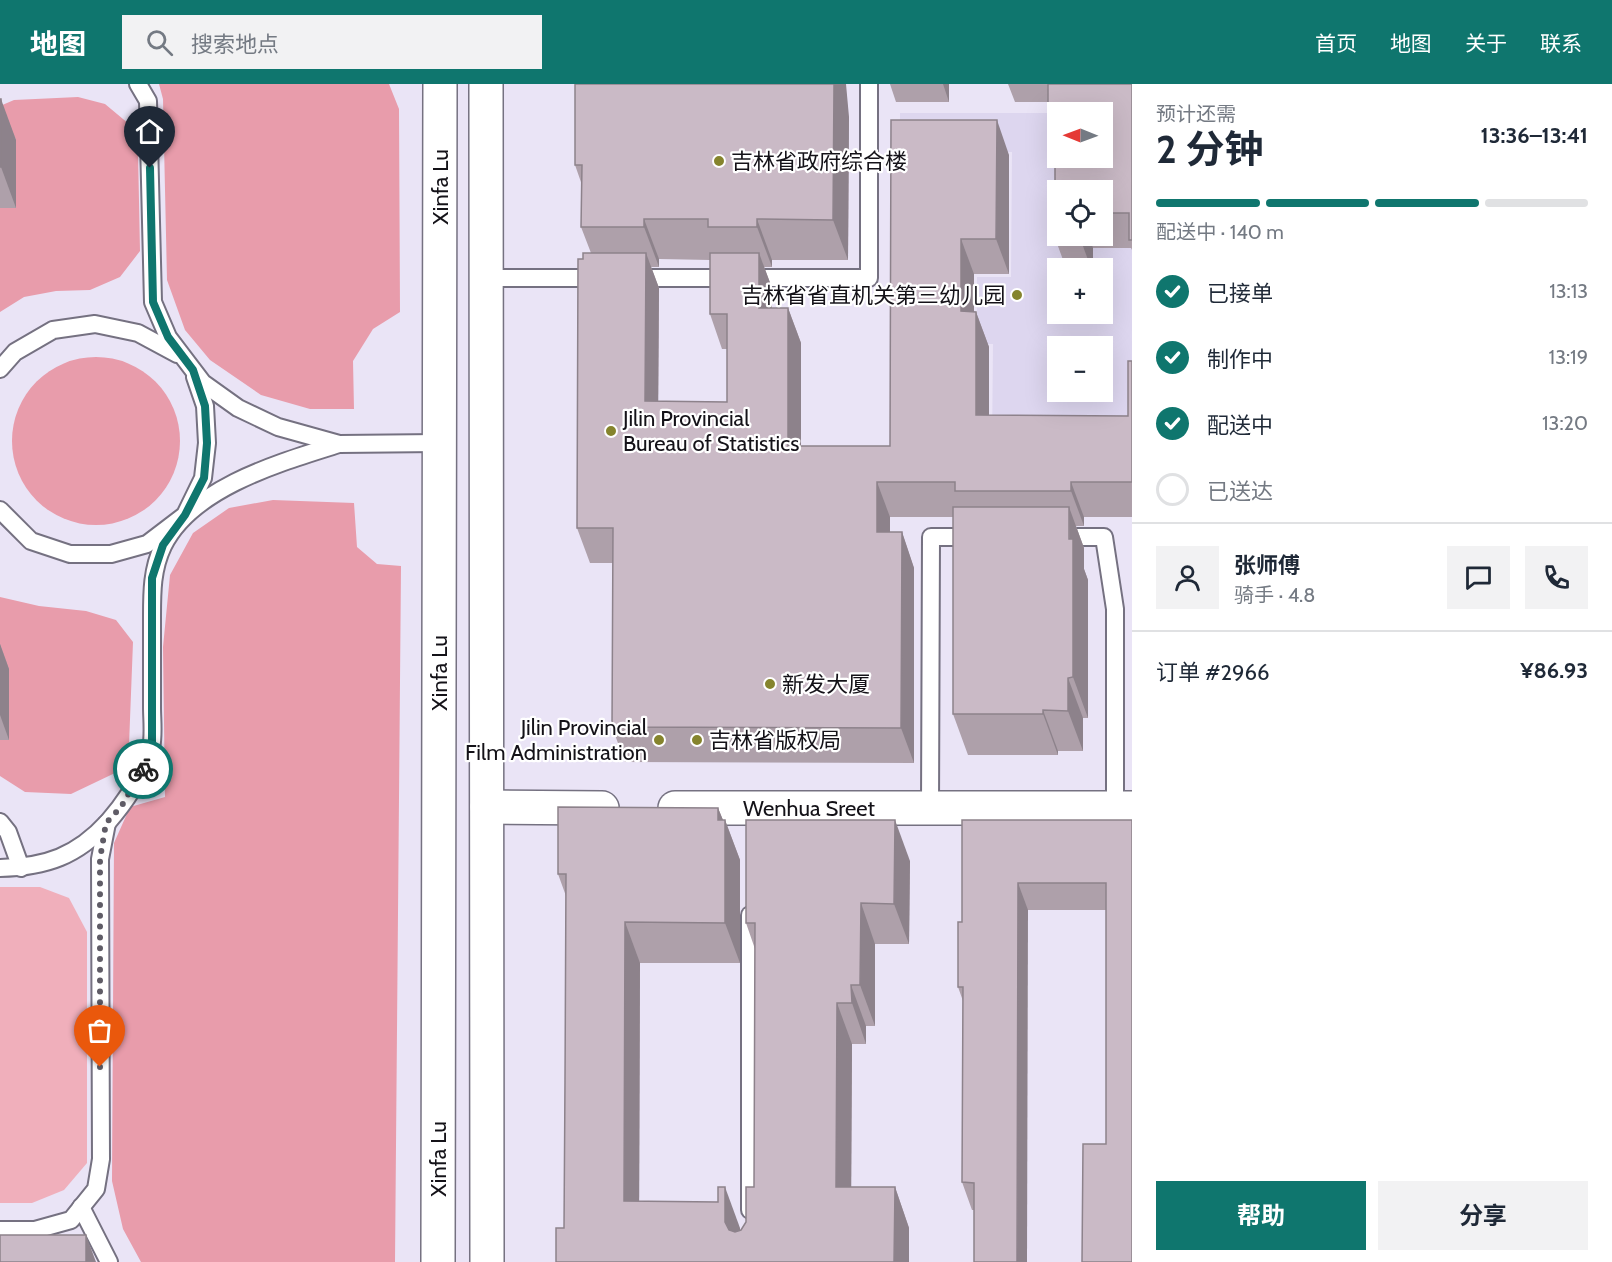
<!DOCTYPE html>
<html lang="zh">
<head>
<meta charset="utf-8">
<style>
  :root { --surface:#fff; --page:#f2f2f3; --text:#1f2937; --muted:#747a83; --line:#e0e1e3; --accent:#0f766e }
  body { margin:0; font-family:Cabin,"Noto Sans SC",sans-serif; background:var(--page); color:var(--text); height:100vh; display:flex; flex-direction:column; font-size:22px; white-space:nowrap }
  * { box-sizing:border-box; margin:0 }
  p { font-size:20px; color:var(--muted) }
  .icon { flex:none; width:33px; height:33px; fill:none; stroke:currentColor; stroke-width:2; stroke-linecap:round; stroke-linejoin:round }
  .map { position:relative; flex:1; overflow:hidden }
  .drawer { display:flex; flex-direction:column; background:var(--surface); width:480px }
  .drawer>* { flex:none }
  .needle { width:39px; rotate:271deg }
  .buttons { position:absolute; left:1047px; top:18px; display:grid; gap:12px }
  .buttons a { display:grid; place-items:center; width:66px; height:66px; border-radius:0px; background:var(--surface); box-shadow:0 6px 24px #0002; font-size:30px }
  .pin { position:absolute; display:grid; place-items:center; width:51px; height:51px; color:#fff; margin:-62px -26px; border-radius:50% 50% 50% 0; rotate:-45deg; box-shadow:0 0 6px #0007 }
  .pin .icon { rotate:45deg }
  .courier { position:absolute; display:grid; place-items:center; width:60px; height:60px; margin:-30px; border:4px solid #0f766e; border-radius:50%; background:#fff; color:#222; box-shadow:0 2px 8px #0007 }
  .overview em { font-style:normal; font-weight:700 }
  .overview div { display:flex; flex-direction:column-reverse }
  .overview { display:flex; align-items:center; justify-content:space-between; height:102px; padding:0 24px }
  h1 { font-size:39px; font-weight:700; line-height:45px }
  .bar { display:grid; grid-template-columns:repeat(4,1fr); gap:9px 6px; align-content:center; height:72px; padding:0 24px }
  .bar i { height:8px; border-radius:4px; background:var(--line) }
  .bar .current { background:var(--accent) }
  .bar p { grid-column:span 4 }
  .line { display:flex; align-items:center; gap:15px; padding:0 24px; border-top:2px solid var(--line) }
  .line div { flex:1 }
  .round { display:grid; place-items:center; flex:none; width:63px; height:63px; border-radius:0px; background:var(--page) }
  ol { padding:0 24px; list-style:none }
  li { display:flex; align-items:center; gap:18px; height:66px }
  li p { margin-inline-start:auto }
  li .icon { padding:6px; border-radius:50%; background:var(--accent); color:#fff; stroke-width:4 }
  li:last-child { color:var(--muted) }
  li i { width:33px; height:33px; border:3px solid var(--line); border-radius:50% }
  .cta { display:flex; gap:12px; margin-top:auto; padding:12px 24px }
  .cta a { flex:1; height:69px; border-radius:0px; background:var(--accent); color:#fff; font-size:24px; font-weight:700; line-height:69px; text-align:center }
  .cta a+a { background:var(--page); color:var(--text) }
  header { display:flex; align-items:center; gap:36px; box-sizing:border-box; height:84px; padding:0 30px; background:var(--accent); color:#fff }
  header strong { font-size:28px }
  nav { display:flex; gap:33px; margin-inline-start:auto; font-size:21px }
  .search { width:420px; height:54px; background:var(--page); display:flex; align-items:center; gap:15px; box-sizing:border-box; padding:0 21px; border-radius:0px; color:var(--muted); font-size:22px }
  main { display:flex; flex:1; min-height:0 }
  .map>svg:first-child { display:block }
</style>
</head>
<body>
<header>
<strong>地图</strong>
<div class="search"><svg class="icon" aria-label="search" viewBox="0 0 24 24"><circle cx="10" cy="10" r="6"/><path d="M15 15l6 6"/></svg>搜索地点</div>
<nav><a>首页</a><a>地图</a><a>关于</a><a>联系</a></nav>
</header>
<main>
<div class="map">
<svg width="1132" height="1178" viewBox="0 0 1132 1178">
  <rect width="100%" height="100%" fill="#eae4f6"/>
  <path fill="#ddd6ef" fill-rule="evenodd" d="M900 29H1057L1058 74 1132 83V364H992L993 260H977V193H1011L1012 68H900ZM1058 106H1102V152H1058ZM1058 184H1102V230H1058ZM1058 262H1102V308H1058Z"/>
  <polygon fill="#f0afbb" points="0,803 40,803 69,814 87,848 87,1079 64,1106 32,1119 0,1119"/>
  <g fill="#e89cab">
    <polygon points="159,0 389,0 399,25 400,228 373,245 353,277 354,325 310,325 261,311 210,276 185,246 167,196 163,15"/>
    <polygon points="78,13 105,20 129,40 138,68 140,167 120,193 90,206 56,207 24,213 0,228 0,124 16,123 16,56 0,22 14,16"/>
    <circle cx="96" cy="357" r="84"/>
    <polygon points="273,416 354,419 357,463 377,480 401,482 395,1178 141,1178 123,1145 112,1097 114,759 130,723 165,713 163,563 170,491 193,449 229,424"/>
    <polygon points="0,513 39,522 86,527 116,536 133,558 129,661 115,689 71,710 25,708 0,692 0,656 9,655 9,586 0,586"/>
  </g>
  <g fill="none" stroke-linecap="round" stroke-linejoin="round">
    <g stroke="#757181" stroke-width="20">
      <g id="service">
        <polyline points="138,0 148,17 153,218 168,253 203,299 238,324 278,343 339,360 439,359"/>
        <polyline points="486,194 600,194"/>
        <polyline points="634,194 869,194 869,0"/>
        <polyline points="0,285 15,268 53,246 95,240 138,249 177,270"/>
        <polyline points="0,426 31,457 70,470 111,470 147,460 185,431 203,394 207,359 205,322 195,293"/>
        <polyline points="1060,453 1104,453 1115,525 1115,724"/>
        <polyline points="930,724 931,453 974,453"/>
        <polyline points="0,738 8,748 21,784"/>
        <path d="M0 784C46 783 77 772 108 738 127 716 143 692 151 664 154 652 152 636 152 623 152 593 152 563 152 532 152 508 152 485 163 462 192 403 282 378 339 360"/>
        <polyline points="81,1123 109,1178"/>
        <polyline points="750,1126 750,831"/>
        <polyline points="0,1146 35,1146 71,1136 96,1105 101,1075 100,775 107,739"/>
      </g>
    </g>
    <g stroke="#757181" stroke-width="36">
      <g id="tertiary">
        <polyline points="487,723 602,724"/>
        <polyline points="675,724 1132,724"/>
      </g>
    </g>
    <g stroke="#757181" stroke-width="36">
      <g id="secondary">
        <polyline points="486,0 487,1178"/>
        <polyline points="438,1178 440,0"/>
      </g>
    </g>
    <use href="#service" stroke="#fff" stroke-width="16"/>
    <use href="#tertiary" stroke="#fff" stroke-width="33"/>
    <use href="#secondary" stroke="#fff" stroke-width="33"/>
  </g>
  <g fill="#aea0aa" fill-rule="evenodd">
    <polygon points="890,0 949,0 949,18 896,18"/>
    <path d="M1008 0H1132V166L1131 164H1093V184H1066L1055 154V59L1048 40V18H1015ZM1102 106V152H1058Z"/>
    <polygon points="0,15 16,56 16,124 0,124"/>
    <path d="M849 33 848 176H772V183H764L772 204V224H788L801 259V362H890L891 36 1009 71V190H974V228H976L989 263V331L1128 332 1132 277V433H1084V442H1076L1084 464V485L1088 496V634H1083V667H1058V671H968L953 630V433H890V448H902L914 484V679L625 678 612 643 613 479H590L577 444 583 175 591 169 581 143 582 101 575 81ZM659 175 710 176V230L722 265H727V318L658 317 659 204 651 183H659Z"/>
    <polygon points="0,560 9,585 9,656 0,656"/>
    <polygon points="718,724 723,736 725,736 740,776 740,879 640,879 639,1118 740,1144 740,1146 741,1146 746,1138 754,1103 755,865 746,839 910,777 909,860 875,860 875,942 866,942 866,960 852,960 851,1103 895,1103 909,1144 909,1178 556,1178 564,1144 566,812 558,790"/>
    <polygon points="962,736 1132,736 1106,1060 1106,826 1028,826 974,1126 972,1126 962,1098 963,917 958,903 962,838"/>
  </g>
  <g fill="#8d828b">
    <polygon points="834,0 846,0 849,33 848,176 833,136"/>
    <polygon points="943,0 949,0 949,18"/>
    <polygon points="1,15 16,56 16,124 1,83"/>
    <polygon points="997,36 1009,71 1009,190 996,155"/>
    <polygon points="644,135 659,175 659,183 644,143"/>
    <polygon points="757,135 772,176 772,183 757,143"/>
    <polygon points="1080,152 1089,152 1093,164 1093,184 1091,184 1080,154"/>
    <polygon points="961,155 974,190 974,262 961,227"/>
    <polygon points="646,169 659,204 658,352 645,317"/>
    <polygon points="759,169 772,204 771,259 759,224"/>
    <polygon points="788,224 801,259 801,397 788,362"/>
    <polygon points="976,228 989,263 989,366 976,331"/>
    <polygon points="877,398 890,433 890,483 877,448"/>
    <polygon points="1071,398 1084,433 1084,442 1071,407"/>
    <polygon points="1069,423 1084,464 1084,485 1088,496 1088,634 1073,593"/>
    <polygon points="902,448 914,484 914,679 901,644"/>
    <polygon points="0,560 9,585 9,656 0,631"/>
    <polygon points="1068,594 1083,634 1083,667 1068,627"/>
    <polygon points="1043,626 1058,667 1058,671 1043,630"/>
    <polygon points="718,724 725,741 725,736 740,776 740,879 725,839 718,736"/>
    <polygon points="895,736 910,777 909,860 894,820"/>
    <polygon points="1018,799 1028,826 1027,1178 1017,1178"/>
    <polygon points="861,819 875,860 875,942 860,901"/>
    <polygon points="625,838 640,879 639,1158 624,1117"/>
    <polygon points="851,901 866,942 866,960 852,919"/>
    <polygon points="837,919 852,960 851,1144 836,1103"/>
    <polygon points="725,1103 740,1144 739,1178 725,1138"/>
    <polygon points="895,1103 909,1144 909,1178 894,1178"/>
    <polygon points="86,1151 96,1178 86,1178"/>
  </g>
  <g fill="#cabac6" stroke="#8d828b" stroke-width="1.5" fill-rule="evenodd">
    <polygon points="575,0 834,0 833,136 757,135 757,143 708,143 708,135 644,135 644,143 581,143 582,81 575,81"/>
    <path d="M1048 0H1132V156H1129V129H1102V106H1058V152H1080V154H1055V40H1048ZM1058 28H1102V74H1058Z"/>
    <rect x="0" y="15" width="1" height="68"/>
    <polygon points="891,36 997,36 996,155 961,155 961,227 976,228 976,331 1128,332 1128,277 1132,277 1132,398 1071,398 1071,407 955,407 955,398 877,398 877,448 902,448 901,644 612,643 613,444 577,444 578,175 583,175 583,169 646,169 645,317 727,318 727,230 710,230 710,169 759,169 759,224 788,224 788,362 890,362"/>
    <polygon points="953,423 1069,423 1069,455 1073,455 1073,593 1068,594 1068,627 1043,626 1043,630 953,630"/>
    <polygon points="558,723 718,724 718,736 725,736 725,839 625,838 624,1117 718,1118 718,1103 725,1103 725,1138 729,1146 735,1148 741,1146 746,1138 746,1103 754,1103 755,839 746,839 746,736 895,736 894,820 861,819 860,901 851,901 852,919 837,919 836,1103 895,1103 894,1178 556,1178 556,1144 564,1144 565,998 566,790 558,790"/>
    <polygon points="962,736 1132,736 1132,1178 1082,1178 1083,1060 1106,1060 1106,799 1018,799 1017,1178 974,1178 974,1099 962,1098 963,903 958,903 958,838 962,838"/>
    <rect x="0" y="1151" width="86" height="27"/>
  </g>
  <g fill="none" stroke-linecap="round" stroke-linejoin="round">
    <polyline stroke="#5f5c66" stroke-width="6" stroke-dasharray="0 10.8" points="100,983 100,775 106,739 121,723 143,685"/>
    <polyline stroke="#0f766e" stroke-width="8" points="143,685 152,662 152,494 163,461 185,431 204,394 207,359 205,322 193,286 168,253 153,218 150,84"/>
  </g>
  <g fill="#85842d" stroke="#fff" stroke-width="2">
    <circle cx="719" cy="77" r="6"/>
    <circle cx="1017" cy="211" r="6"/>
    <circle cx="611" cy="347" r="6"/>
    <circle cx="770" cy="600" r="6"/>
    <circle cx="659" cy="656" r="6"/>
    <circle cx="697" cy="656" r="6"/>
  </g>
  <g text-anchor="middle" dominant-baseline="central" stroke-width="4.5" stroke-linejoin="round" paint-order="stroke">
    <g font-size="22" fill="#141218" stroke="#fff" text-anchor="start">
      <text x="731" y="77">吉林省政府综合楼</text>
      <text x="1005" y="211" text-anchor="end">吉林省省直机关第三幼儿园</text>
      <text x="623" y="334">Jilin Provincial<tspan x="623" dy="25">Bureau of Statistics</tspan></text>
      <text x="782" y="600">新发大厦</text>
      <text x="647" y="643" text-anchor="end">Jilin Provincial<tspan x="647" dy="25">Film Administration</tspan></text>
      <text x="709" y="656">吉林省版权局</text>
    </g>
    <g font-size="22" fill="#141218" stroke="#fff">
      <text transform="translate(440 103) rotate(-90)">Xinfa Lu</text>
      <text transform="translate(439 589) rotate(-90)">Xinfa Lu</text>
      <text x="809" y="724">Wenhua Sreet</text>
      <text transform="translate(438 1075) rotate(-90)">Xinfa Lu</text>
    </g>
  </g>
</svg>
<div class="buttons">
<a><svg class="needle" viewBox="-14 -14 28 28"><path d="M0-13l5 13h-10z" fill="#e53935"/><path d="M0 13l5-13h-10z" fill="#747a83"/></svg></a>
<a><svg class="icon" aria-label="locate" viewBox="0 0 24 24"><circle cx="12" cy="12" r="6"/><path d="M12 2v4M12 18v4M2 12h4M18 12h4"/></svg></a>
<a>+</a>
<a>−</a>
</div>
<div class="pin" style="left:100px;top:983px;background:#ea580c"><svg class="icon" aria-label="bag" viewBox="0 0 24 24"><path d="M5 8h14l-1 12H6zM9 8a3 3 0 0 1 6 0"/></svg></div>
<div class="pin" style="left:150px;top:84px;background:#1f2937"><svg class="icon" aria-label="home" viewBox="0 0 24 24"><path d="M3 11l9-7 9 7M6 9v11h12V9"/></svg></div>
<div class="courier" style="left:143px;top:685px"><svg class="icon" aria-label="bike" viewBox="0 0 24 24"><circle cx="6" cy="16" r="4"/><circle cx="18" cy="16" r="4"/><path d="M6 16l4-8h5l3 8M10 8l3 8H6M13 5h3"/></svg></div>
</div>
<section class="drawer">
<div class="overview"><div><h1>2 分钟</h1><p>预计还需</p></div><em>13:36–13:41</em></div>
<div class="bar"><i class="current"></i><i class="current"></i><i class="current"></i><i></i><p>配送中 · 140 m</p></div>
<ol>
<li><svg class="icon" aria-label="check" viewBox="0 0 24 24"><path d="M5 12l5 5 9-10"/></svg>已接单<p>13:13</p></li>
<li><svg class="icon" aria-label="check" viewBox="0 0 24 24"><path d="M5 12l5 5 9-10"/></svg>制作中<p>13:19</p></li>
<li><svg class="icon" aria-label="check" viewBox="0 0 24 24"><path d="M5 12l5 5 9-10"/></svg>配送中<p>13:20</p></li>
<li><i></i>已送达</li>
</ol>
<div class="line" style="height:108px"><a class="round"><svg class="icon" aria-label="person" viewBox="0 0 24 24"><circle cx="12" cy="8" r="4"/><path d="M4 21q1-7 8-7t8 7"/></svg></a><div><b>张师傅</b><p>骑手 · 4.8</p></div><a class="round"><svg class="icon" aria-label="chat" viewBox="0 0 24 24"><path d="M4 5h16v11H9l-5 4z"/></svg></a><a class="round"><svg class="icon" aria-label="phone" viewBox="0 0 24 24"><path d="M5 4h4l2 5-3 2q2 4 5 5l2-3 5 2v4C11 20 4 13 5 4z"/></svg></a></div>
<div class="line" style="height:78px"><div>订单 #2966</div><b>¥86.93</b></div>
<div class="cta"><a>帮助</a><a>分享</a></div>
</section>
</main>
</body>
</html>
